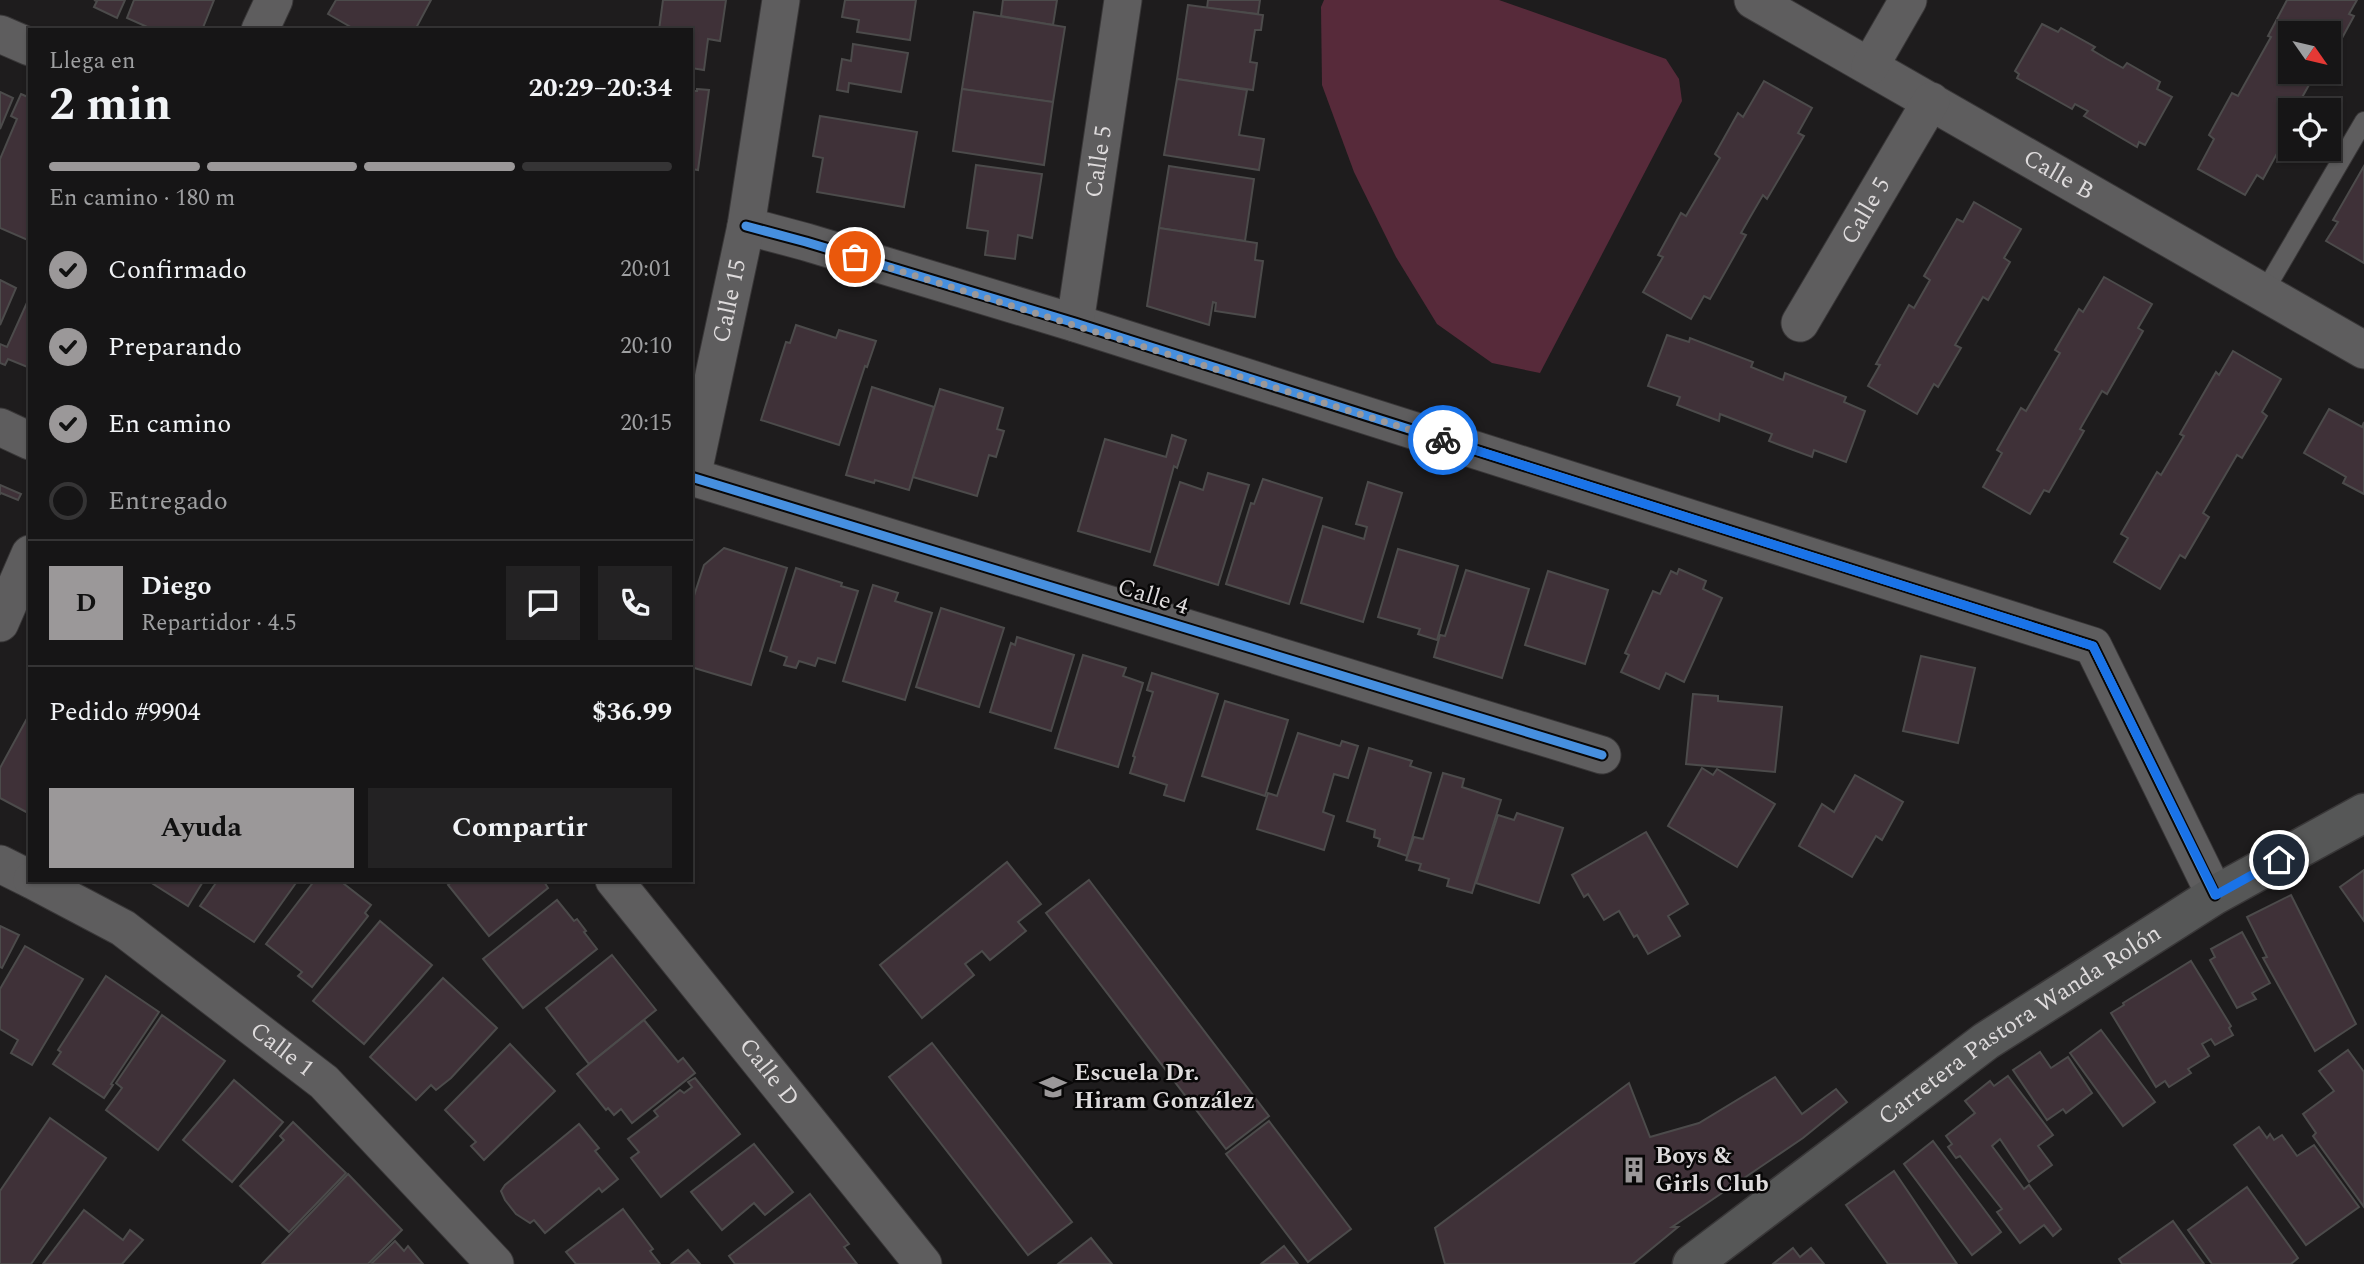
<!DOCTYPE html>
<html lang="es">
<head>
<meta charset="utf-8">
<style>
  :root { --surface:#161516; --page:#232223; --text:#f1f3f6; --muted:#9e9fa1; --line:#353435; --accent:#9b9899 }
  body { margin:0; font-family:Spectral,serif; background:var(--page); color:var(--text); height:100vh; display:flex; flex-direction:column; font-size:26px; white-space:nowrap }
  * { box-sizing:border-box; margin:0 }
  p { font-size:23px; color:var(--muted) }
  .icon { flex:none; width:38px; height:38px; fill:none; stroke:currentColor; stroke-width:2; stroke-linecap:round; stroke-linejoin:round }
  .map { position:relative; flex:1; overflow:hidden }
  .drawer { position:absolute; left:28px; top:28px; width:665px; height:854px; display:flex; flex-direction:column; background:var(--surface); border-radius:0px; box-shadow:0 2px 5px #0004,0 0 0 2px var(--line) }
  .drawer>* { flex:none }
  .needle { width:46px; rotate:124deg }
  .tools { position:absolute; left:2278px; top:21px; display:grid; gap:14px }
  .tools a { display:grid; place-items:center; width:63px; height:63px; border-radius:0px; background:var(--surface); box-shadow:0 2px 5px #0004,0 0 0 2px var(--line); font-size:35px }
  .pin { position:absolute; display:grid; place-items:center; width:60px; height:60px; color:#fff; margin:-30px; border:4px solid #fff; border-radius:50%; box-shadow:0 2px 7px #0007 }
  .courier { position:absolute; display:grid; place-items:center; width:70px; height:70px; margin:-35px; border:5px solid #1a73e8; border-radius:50%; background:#fff; color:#222; box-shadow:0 2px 9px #0007 }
  .head em { font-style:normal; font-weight:700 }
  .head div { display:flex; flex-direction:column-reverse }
  .head { display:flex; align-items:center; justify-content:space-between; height:119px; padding:0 21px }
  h1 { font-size:46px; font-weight:700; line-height:52px }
  .bar { display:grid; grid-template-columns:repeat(4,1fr); gap:10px 7px; align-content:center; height:84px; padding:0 21px }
  .bar i { height:9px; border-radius:5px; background:var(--line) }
  .bar .selected { background:var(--accent) }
  .bar p { grid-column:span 4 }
  .line { display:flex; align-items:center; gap:18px; padding:0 21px; border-top:2px solid var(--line) }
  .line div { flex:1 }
  .round { display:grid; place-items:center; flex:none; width:74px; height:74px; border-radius:0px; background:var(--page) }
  ol { padding:0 21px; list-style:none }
  li { display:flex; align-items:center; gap:21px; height:77px }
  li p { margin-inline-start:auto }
  li .icon { padding:7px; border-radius:50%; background:var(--accent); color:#111; stroke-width:4 }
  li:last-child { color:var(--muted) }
  li i { width:38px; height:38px; border:4px solid var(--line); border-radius:50% }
  .primary-button { display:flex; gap:14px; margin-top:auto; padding:14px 21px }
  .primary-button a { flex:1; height:80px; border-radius:0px; background:var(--accent); color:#111; font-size:28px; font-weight:700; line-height:80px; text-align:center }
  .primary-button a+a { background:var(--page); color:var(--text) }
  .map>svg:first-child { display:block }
</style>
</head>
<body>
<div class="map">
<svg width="2364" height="1264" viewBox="0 0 2364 1264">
  <rect width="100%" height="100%" fill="#1e1c1d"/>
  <polygon fill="#572a3a" points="1324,0 1499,0 1666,59 1679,79 1682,101 1540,373 1492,363 1437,324 1396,257 1354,172 1322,85 1321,7"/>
  <g fill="#3f3138" stroke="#4c4b4b" stroke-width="2">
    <polygon points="94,0 125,0 117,18 94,7 97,1"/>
    <polygon points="134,0 214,0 202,30 154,30 127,18"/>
    <polygon points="336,0 431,0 415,30 356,30 328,14"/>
    <polygon points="663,0 726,0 720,41 708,39 704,70 691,68 691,30 659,30"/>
    <polygon points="845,0 916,0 910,40 857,32 859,20 842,17"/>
    <polygon points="1003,0 1057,0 1053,25 1001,16"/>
    <polygon points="1208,0 1260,0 1258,14 1207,8"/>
    <polygon points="2287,0 2357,0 2349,14 2354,16 2329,62 2329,33 2291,33 2291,72 2324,72 2319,79 2314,76 2295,110 2291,110 2291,128 2263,179 2257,175 2245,195 2198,169 2214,139 2209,135 2232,93 2238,96 2271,37 2268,36"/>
    <polygon points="1188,5 1263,15 1261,30 1255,30 1250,62 1257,63 1253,90 1177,79"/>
    <polygon points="974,12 1065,27 1053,102 962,89"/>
    <polygon points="2042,24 2058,32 2061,28 2095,47 2092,50 2107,59 2123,68 2127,63 2160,82 2157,89 2172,97 2145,145 2139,142 2137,147 2084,116 2088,111 2075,104 2072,109 2017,78 2019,74 2015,71"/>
    <polygon points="853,44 908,53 901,92 849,83 848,92 837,90 842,59 851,61"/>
    <polygon points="1177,79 1247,90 1239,135 1264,139 1259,170 1164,155"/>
    <polygon points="1764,81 1812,108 1798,133 1804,136 1767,199 1763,195 1749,219 1741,233 1746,235 1710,299 1704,296 1691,319 1643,292 1663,257 1658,255 1681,213 1686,216 1720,158 1715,154 1738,113 1743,117"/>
    <polygon points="697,89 709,90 698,170 691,169 691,91 697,91"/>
    <polygon points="962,89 1053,102 1044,165 953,151"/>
    <polygon points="0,92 13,98 0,129"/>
    <polygon points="21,94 30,98 30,241 0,228 0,159 17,119 11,116"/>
    <polygon points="820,116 917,132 904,207 817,192 823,158 813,156"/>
    <polygon points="976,165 1042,174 1032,238 1018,235 1015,259 985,255 988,231 967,228"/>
    <polygon points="1169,166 1254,179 1245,241 1159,228"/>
    <polygon points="2364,166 2364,263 2326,241 2338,222 2333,220"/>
    <polygon points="1974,202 2021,229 2004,258 2010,262 1988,300 1983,297 1955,345 1961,348 1938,387 1934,384 1917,414 1868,386 1880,365 1876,364 1909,305 1914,308 1930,280 1924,276 1957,219 1963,222"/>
    <polygon points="1159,228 1257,243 1255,260 1263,261 1255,317 1215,311 1216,303 1213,302 1209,325 1147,306"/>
    <polygon points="2104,277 2152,304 2138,328 2143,331 2107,394 2102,391 2080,429 2084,431 2049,492 2044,490 2030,514 1983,487 2002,453 1997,450 2021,408 2026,411 2060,353 2055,350 2079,309 2083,312"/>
    <polygon points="0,280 16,288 0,325"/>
    <polygon points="30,296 30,368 8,359 5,365 0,363 0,344 7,347"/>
    <polygon points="796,325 836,338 839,330 876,341 867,367 865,366 839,445 761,420 786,342 790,343"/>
    <polygon points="1667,335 1689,342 1690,338 1753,362 1751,367 1783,380 1785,373 1846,397 1844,402 1865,411 1846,462 1814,450 1812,457 1769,441 1772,434 1751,426 1720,414 1719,421 1677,405 1680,397 1648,386"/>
    <polygon points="2233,351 2281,379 2262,412 2267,416 2242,458 2237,455 2203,513 2209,517 2185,558 2180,555 2160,589 2114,562 2128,538 2121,534 2157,472 2161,475 2184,436 2180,434 2216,372 2219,375"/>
    <polygon points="872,387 934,407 909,490 875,480 874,483 846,475"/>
    <polygon points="940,389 1003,408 997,429 1004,431 996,457 989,455 977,496 913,477"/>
    <polygon points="2329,409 2362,427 2364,422 2364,494 2343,483 2346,477 2304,453"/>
    <polygon points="1172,435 1186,440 1177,468 1174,466 1150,552 1078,531 1105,439 1166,457"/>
    <polygon points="1208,473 1249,485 1218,585 1154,565 1180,482 1203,490"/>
    <polygon points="1263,479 1322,498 1289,604 1226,584 1251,503 1254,504"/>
    <polygon points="1368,482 1402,493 1363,622 1301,603 1323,526 1364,539 1367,527 1356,524"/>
    <polygon points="0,485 21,494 18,500 1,493 0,494"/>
    <polygon points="724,548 787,568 751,685 691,667 691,605 704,565"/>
    <polygon points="1398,549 1458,566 1437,640 1418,634 1420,629 1378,617"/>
    <polygon points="796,568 842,583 841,586 858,591 835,663 818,658 815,666 799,661 796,668 784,665 787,657 770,651"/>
    <polygon points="1679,569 1706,581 1703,589 1722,598 1684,682 1666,673 1659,689 1621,672 1629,655 1625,653 1653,591 1660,594 1671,571 1677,574"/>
    <polygon points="1466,570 1529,589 1502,678 1434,657 1440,635 1445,636"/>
    <polygon points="1548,571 1608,590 1585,664 1525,645"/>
    <polygon points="873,585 898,593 895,601 932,613 905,700 843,681"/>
    <polygon points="941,608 1004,628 979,707 916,687"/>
    <polygon points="1017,637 1074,655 1051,731 990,712 1011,643 1015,645"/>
    <polygon points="1083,655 1126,668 1123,676 1143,683 1118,767 1055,748"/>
    <polygon points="1921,656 1975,668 1958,743 1903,731"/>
    <polygon points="1152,673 1218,694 1184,801 1164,795 1167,785 1130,773 1135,757 1133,756 1153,692 1147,690"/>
    <polygon points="1693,694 1718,696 1718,701 1782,707 1775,772 1686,764"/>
    <polygon points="1225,701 1288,720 1265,796 1202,776"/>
    <polygon points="30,713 30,814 0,798 0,768"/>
    <polygon points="1298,733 1340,746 1342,741 1358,746 1348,778 1334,774 1323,812 1334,816 1324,850 1257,829 1268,793 1277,796"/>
    <polygon points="1369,748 1412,761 1410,766 1431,773 1407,856 1378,846 1380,839 1374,837 1375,830 1347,821"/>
    <polygon points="1702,768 1713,775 1717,769 1775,804 1737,867 1668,826"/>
    <polygon points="1443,773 1464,779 1462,787 1501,800 1472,893 1447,886 1449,879 1419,870 1421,864 1406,860 1414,837 1423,839"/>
    <polygon points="1855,775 1903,802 1882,840 1876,836 1852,877 1799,846 1822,804 1834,812"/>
    <polygon points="1517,813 1563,828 1539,903 1476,883 1498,815 1514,820"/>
    <polygon points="1646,832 1688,904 1668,916 1680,936 1648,954 1637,935 1634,937 1619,911 1604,920 1588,894 1584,897 1572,875"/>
    <polygon points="1007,862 1041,904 1018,922 1026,931 990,960 982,951 965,964 974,975 922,1018 880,965"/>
    <polygon points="2364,870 2364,921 2340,887"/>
    <polygon points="147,880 204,880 188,906"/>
    <polygon points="218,880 298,880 254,942 200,906"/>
    <polygon points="315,880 339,880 371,905 365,913 368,916 312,987 298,976 302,972 266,944"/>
    <polygon points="454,880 543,880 548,888 489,936 448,885"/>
    <polygon points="1089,880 1269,1116 1226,1149 1046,913"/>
    <polygon points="2291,895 2356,1024 2315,1051 2263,958 2267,957 2247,917"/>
    <polygon points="557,900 574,921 577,919 586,931 584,932 597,949 523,1008 483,959"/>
    <polygon points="380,921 432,965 364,1044 313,1001"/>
    <polygon points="0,926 19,935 2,968 0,967"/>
    <polygon points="2242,932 2270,983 2252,993 2256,999 2237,1008 2210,960 2215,957 2211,949"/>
    <polygon points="25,946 83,979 32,1065 11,1053 18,1040 0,1029 0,989"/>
    <polygon points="612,955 656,1010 589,1064 546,1008"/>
    <polygon points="2191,961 2231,1026 2229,1028 2233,1035 2215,1045 2211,1039 2202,1044 2209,1056 2188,1069 2191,1073 2169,1087 2165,1081 2156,1087 2111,1013 2124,1005 2123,1003"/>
    <polygon points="106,976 159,1012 111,1084 113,1085 104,1098 53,1064 61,1052 58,1050"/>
    <polygon points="443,978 497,1028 451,1078 436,1090 431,1085 416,1100 370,1057"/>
    <polygon points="162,1015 225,1061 158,1150 106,1110 122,1088 116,1083"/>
    <polygon points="644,1020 678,1062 683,1058 695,1073 632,1123 621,1109 614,1115 608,1108 606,1110 577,1074"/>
    <polygon points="2101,1030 2155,1102 2123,1126 2070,1053"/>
    <polygon points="932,1043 1072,1222 1028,1255 889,1077"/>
    <polygon points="510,1044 555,1091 484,1160 471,1146 476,1142 445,1110"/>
    <polygon points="2348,1050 2364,1072 2364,1207 2313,1136 2316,1133 2303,1114 2334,1091 2319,1071"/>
    <polygon points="2040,1052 2051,1068 2068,1057 2092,1093 2066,1113 2063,1109 2047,1120 2013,1070"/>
    <polygon points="2008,1076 2053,1135 2038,1146 2052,1165 2029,1182 2000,1139 1992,1146 2024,1189 2029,1185 2061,1229 2053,1236 2044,1225 2020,1243 1997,1212 2002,1209 1960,1156 1956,1158 1948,1147 1952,1144 1946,1136 1975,1113 1965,1101 1990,1081 1994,1086"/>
    <polygon points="1775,1077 1802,1114 1836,1089 1847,1102 1803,1138 1672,1227 1678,1227 1633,1264 1445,1264 1435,1228 1629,1083 1650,1137 1699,1123"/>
    <polygon points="695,1078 740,1134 661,1197 631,1158 639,1152 628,1139 658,1116 654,1111 680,1090 684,1093 692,1087 688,1082"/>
    <polygon points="234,1080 283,1122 232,1182 183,1140"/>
    <polygon points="50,1118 106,1158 31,1264 0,1264 0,1191"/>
    <polygon points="1269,1121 1351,1229 1308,1262 1226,1154"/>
    <polygon points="293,1122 346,1173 289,1232 240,1186 284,1140 280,1136"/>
    <polygon points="579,1124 599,1148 595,1151 618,1179 602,1192 599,1188 545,1233 534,1220 530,1223 516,1214 505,1200 501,1191 505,1185"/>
    <polygon points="2259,1127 2267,1138 2270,1134 2274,1140 2282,1135 2297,1156 2314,1145 2359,1207 2306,1245 2234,1145"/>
    <polygon points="1933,1141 2001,1232 1972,1255 1904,1164"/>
    <polygon points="754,1144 793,1192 765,1215 754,1203 722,1230 691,1192"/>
    <polygon points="1894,1171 1957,1264 1888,1264 1846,1205"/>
    <polygon points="348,1174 402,1230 368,1264 262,1264"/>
    <polygon points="2247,1187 2298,1258 2291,1264 2212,1264 2188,1230"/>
    <polygon points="810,1194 849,1244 844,1247 857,1264 735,1264 729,1256"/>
    <polygon points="623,1209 653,1249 650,1251 660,1264 576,1264 566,1252"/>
    <polygon points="84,1210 123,1240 130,1230 143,1240 122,1264 43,1264"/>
    <polygon points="2173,1221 2204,1264 2122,1264 2119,1259"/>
    <polygon points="1091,1238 1112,1264 1058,1264"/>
    <polygon points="395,1241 404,1251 408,1246 423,1264 371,1264"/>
    <polygon points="1284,1246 1298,1264 1261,1264"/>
    <polygon points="1793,1248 1800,1257 1811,1248 1824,1264 1773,1264"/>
    <polygon points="688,1250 700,1264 671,1264"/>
  </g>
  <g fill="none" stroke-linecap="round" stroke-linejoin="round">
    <g stroke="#393738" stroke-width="20">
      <polyline id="lane" points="2264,292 2364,121"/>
    </g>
    <g stroke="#393738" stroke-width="39">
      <g id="street">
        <path id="s1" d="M1753 0 2364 350"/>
        <polyline points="260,30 274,0"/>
        <polyline points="0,34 30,47"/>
        <polyline points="1870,66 1908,0"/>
        <polyline points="746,226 806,242 1075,323 2093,646 2215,895"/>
        <path id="s2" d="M1075 323 1123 0"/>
        <path id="s3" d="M1800 323 1931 101"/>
        <polyline points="0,427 30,441"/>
        <polyline points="692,477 1602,755"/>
        <path id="s4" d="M692 477 746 226 781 0"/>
        <polyline points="0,623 30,554"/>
        <polyline points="0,864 30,879"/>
        <path id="s5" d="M32 880 123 928 324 1082 495 1264"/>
        <path id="s6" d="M614 880 923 1264"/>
      </g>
    </g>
    <g stroke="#393738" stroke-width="41">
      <g id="secondary">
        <path id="s7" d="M1692 1264 1986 1041 2215 895 2364 813"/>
      </g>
    </g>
    <use href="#lane" stroke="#5e5d5e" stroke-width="18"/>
    <use href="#street" stroke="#5e5d5e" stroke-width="37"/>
    <use href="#secondary" stroke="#565757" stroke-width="38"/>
    <g stroke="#080707" stroke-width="13">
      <g id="cycleway">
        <polyline points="746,226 806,242 1075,323 2093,646 2215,895"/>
        <polyline points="691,477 1602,755"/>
      </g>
    </g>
    <use href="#cycleway" stroke="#468fdf" stroke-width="9"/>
  </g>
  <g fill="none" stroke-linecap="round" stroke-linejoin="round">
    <polyline stroke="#9b9899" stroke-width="7" stroke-dasharray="0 12.6" points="855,257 1443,440"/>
    <polyline stroke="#1a73e8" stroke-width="9" points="1443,440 2093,646 2216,895 2279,860"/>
  </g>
  <defs>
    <g id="school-bare" transform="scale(2.1)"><path d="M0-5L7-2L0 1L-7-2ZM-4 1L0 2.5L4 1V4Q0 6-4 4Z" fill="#9b9899" stroke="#080707" stroke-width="2.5" paint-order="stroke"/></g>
    <g id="building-bare" transform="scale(2.1)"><path d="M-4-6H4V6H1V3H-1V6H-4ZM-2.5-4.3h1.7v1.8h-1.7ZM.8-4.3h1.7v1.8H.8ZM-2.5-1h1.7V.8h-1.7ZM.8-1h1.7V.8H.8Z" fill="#9b9899" stroke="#080707" stroke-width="2.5" paint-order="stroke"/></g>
  </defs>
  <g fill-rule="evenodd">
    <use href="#school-bare" x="1053" y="1087"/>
    <use href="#building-bare" x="1634" y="1170"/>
  </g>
  <g text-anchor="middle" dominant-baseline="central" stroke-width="5" stroke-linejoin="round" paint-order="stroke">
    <g font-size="24" fill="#dedbdc" stroke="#080707">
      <text stroke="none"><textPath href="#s2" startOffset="163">Calle 5</textPath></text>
      <text stroke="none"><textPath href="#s1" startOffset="352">Calle B</textPath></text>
      <text stroke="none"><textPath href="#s3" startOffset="130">Calle 5</textPath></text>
      <text stroke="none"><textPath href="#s4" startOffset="180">Calle 15</textPath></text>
      <text transform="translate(1153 597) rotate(17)">Calle 4</text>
      <text stroke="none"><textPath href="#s7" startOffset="406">Carretera Pastora Wanda Rolón</textPath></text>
      <text stroke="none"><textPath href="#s5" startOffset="303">Calle 1</textPath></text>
      <text stroke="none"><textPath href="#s6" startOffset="247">Calle D</textPath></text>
    </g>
    <g font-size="24" font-weight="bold" fill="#dedbdc" stroke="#080707" text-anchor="start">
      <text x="1074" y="1073">Escuela Dr.<tspan x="1074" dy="28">Hiram González</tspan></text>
      <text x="1655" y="1156">Boys &amp;<tspan x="1655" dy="28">Girls Club</tspan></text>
    </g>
  </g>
</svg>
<div class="tools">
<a><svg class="needle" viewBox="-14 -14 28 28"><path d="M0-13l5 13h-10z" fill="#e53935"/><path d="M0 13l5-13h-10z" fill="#9e9fa1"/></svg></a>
<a><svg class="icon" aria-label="locate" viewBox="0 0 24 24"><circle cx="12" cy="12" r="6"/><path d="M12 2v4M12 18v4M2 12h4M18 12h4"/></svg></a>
</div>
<div class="pin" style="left:855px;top:257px;background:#ea580c"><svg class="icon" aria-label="bag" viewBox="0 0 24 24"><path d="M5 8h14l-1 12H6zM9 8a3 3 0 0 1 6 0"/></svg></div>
<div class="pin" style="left:2279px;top:860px;background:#1f2937"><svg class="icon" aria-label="home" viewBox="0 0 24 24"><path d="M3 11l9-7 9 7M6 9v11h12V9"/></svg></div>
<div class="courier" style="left:1443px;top:440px"><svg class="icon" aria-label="bike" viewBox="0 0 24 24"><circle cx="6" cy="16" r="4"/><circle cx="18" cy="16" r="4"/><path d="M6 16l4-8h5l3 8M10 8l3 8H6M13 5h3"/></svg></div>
<section class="drawer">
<div class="head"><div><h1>2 min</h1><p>Llega en</p></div><em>20:29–20:34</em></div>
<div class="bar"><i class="selected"></i><i class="selected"></i><i class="selected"></i><i></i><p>En camino · 180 m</p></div>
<ol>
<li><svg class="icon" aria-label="check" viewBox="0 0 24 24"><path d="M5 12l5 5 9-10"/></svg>Confirmado<p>20:01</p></li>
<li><svg class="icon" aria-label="check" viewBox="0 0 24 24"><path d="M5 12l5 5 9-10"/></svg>Preparando<p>20:10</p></li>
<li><svg class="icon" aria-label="check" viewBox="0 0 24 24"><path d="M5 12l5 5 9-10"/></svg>En camino<p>20:15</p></li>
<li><i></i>Entregado</li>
</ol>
<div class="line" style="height:126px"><b class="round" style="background:var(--accent);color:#111">D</b><div><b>Diego</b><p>Repartidor · 4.5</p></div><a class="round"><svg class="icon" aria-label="chat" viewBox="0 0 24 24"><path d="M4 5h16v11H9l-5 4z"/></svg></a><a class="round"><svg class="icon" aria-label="phone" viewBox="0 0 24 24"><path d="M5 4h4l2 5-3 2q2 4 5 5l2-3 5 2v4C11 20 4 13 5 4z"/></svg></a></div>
<div class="line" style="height:91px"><div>Pedido #9904</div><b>$36.99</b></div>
<div class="primary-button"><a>Ayuda</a><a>Compartir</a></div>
</section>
</div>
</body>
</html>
